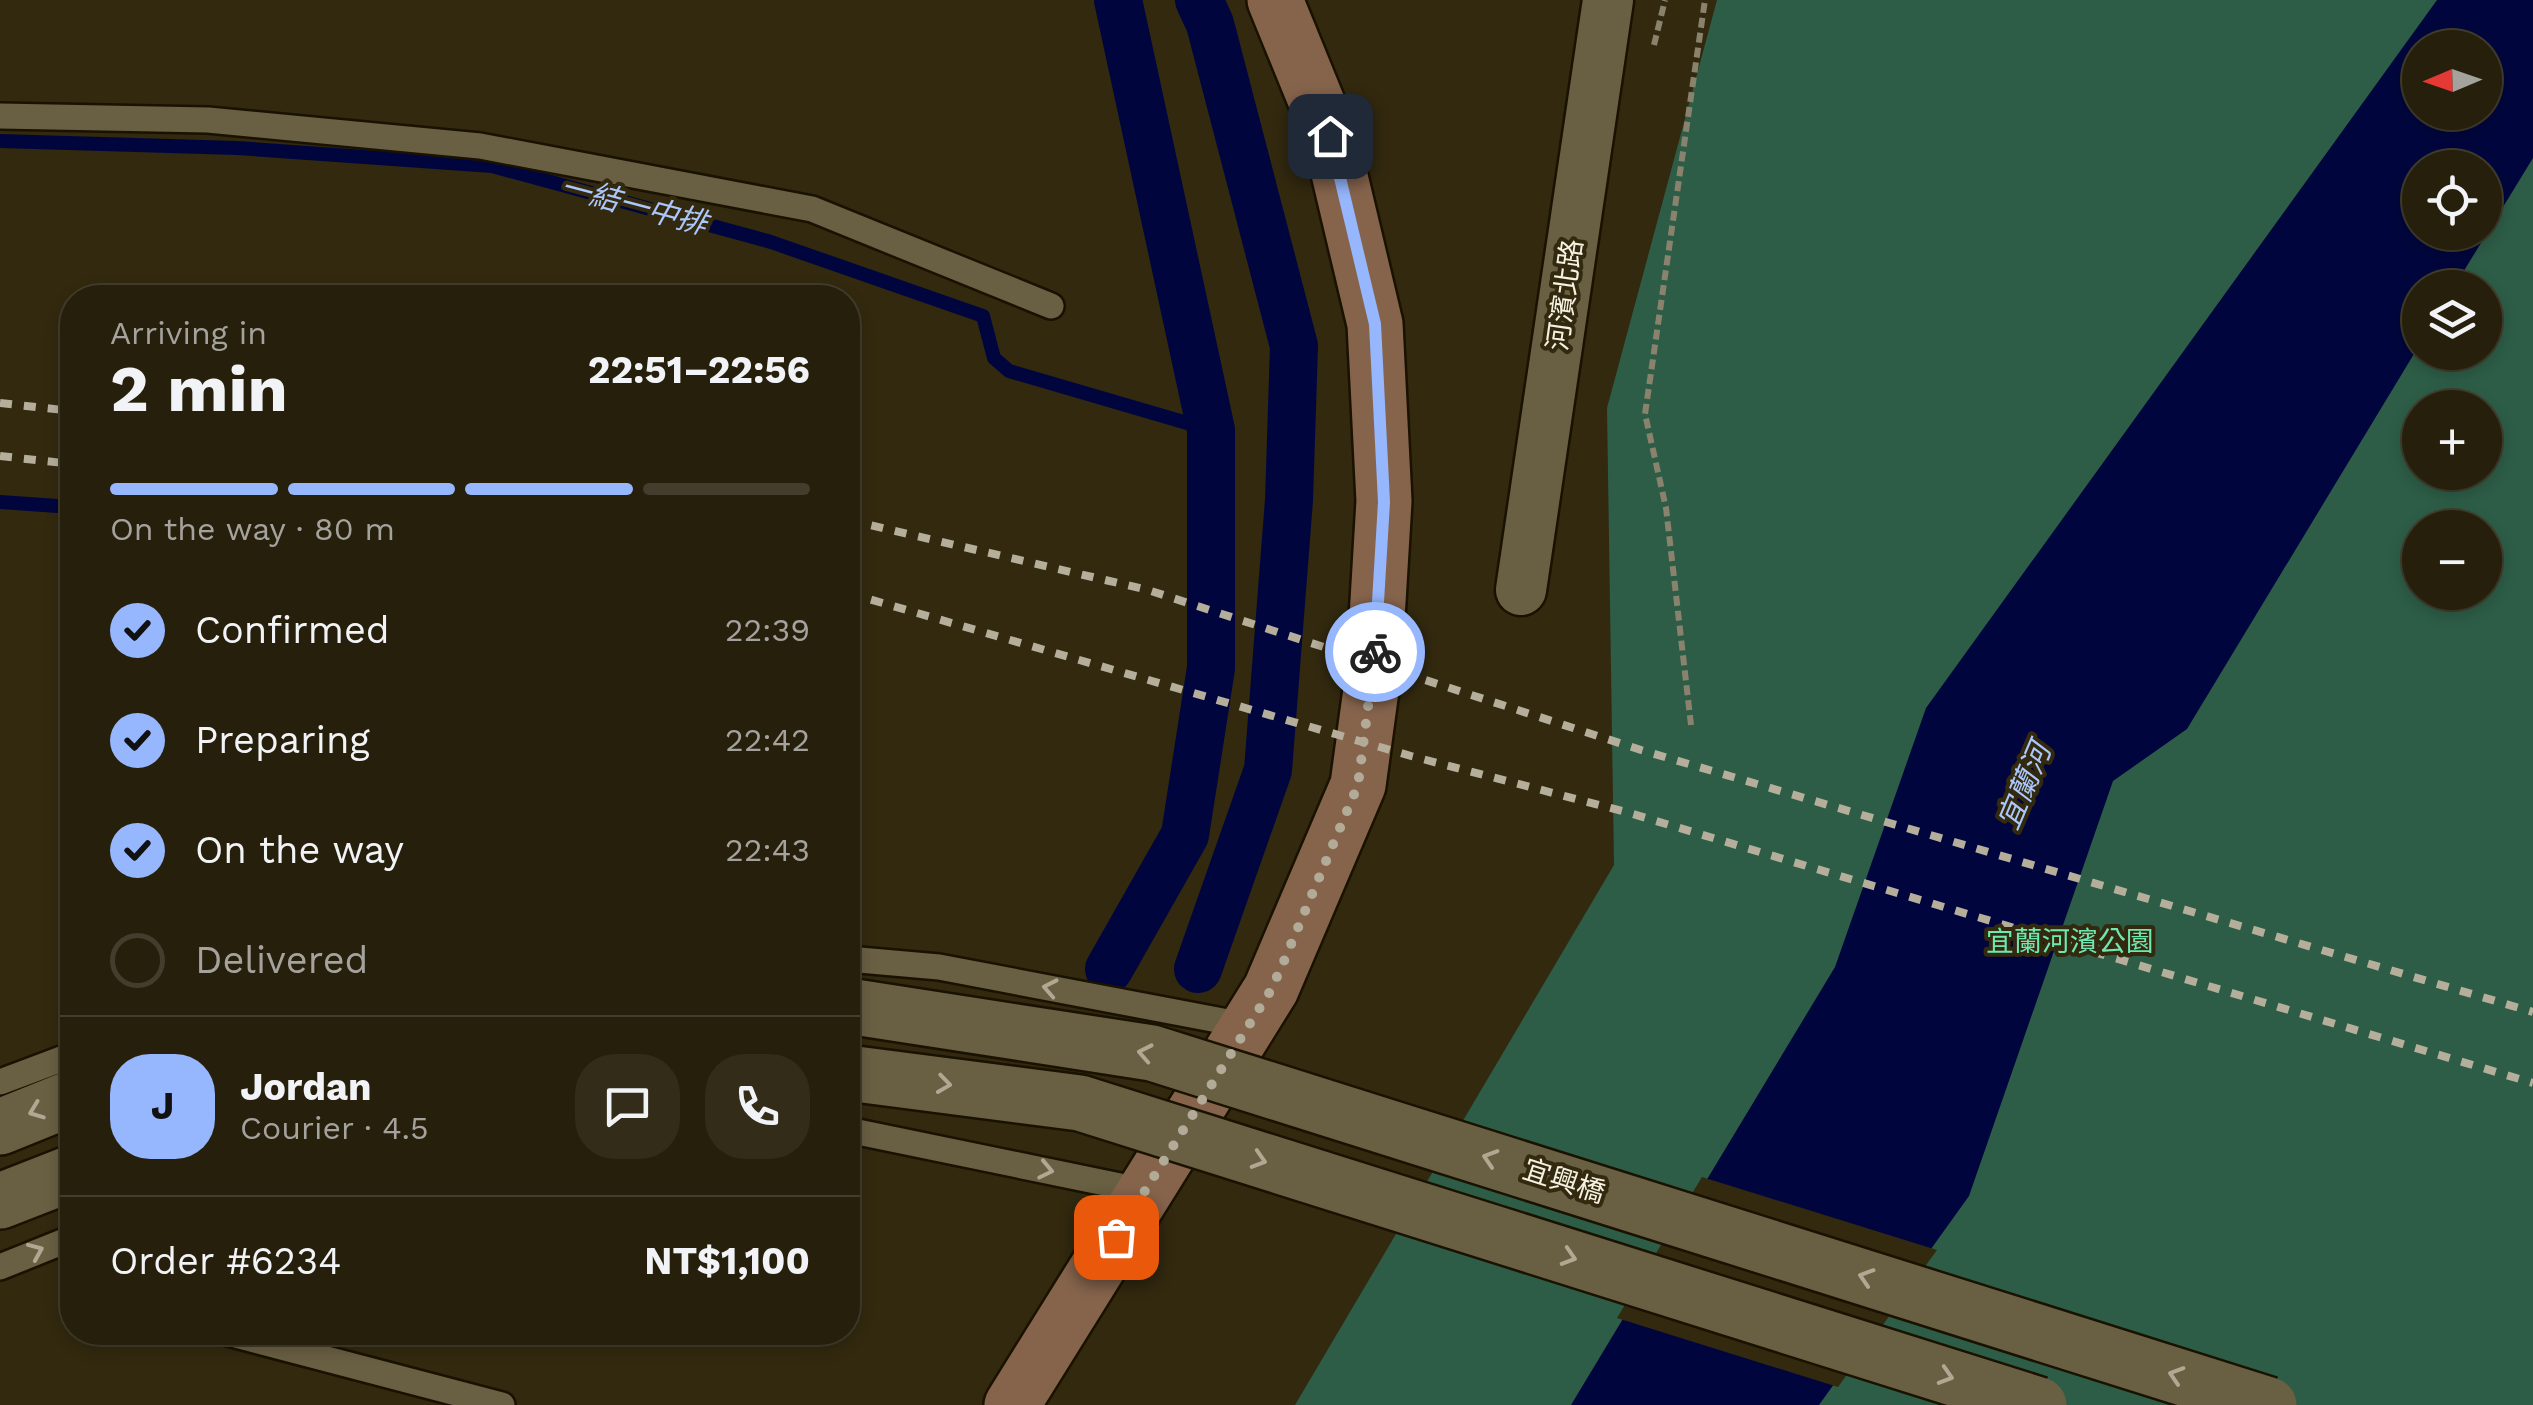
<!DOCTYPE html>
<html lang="en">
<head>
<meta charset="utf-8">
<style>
  :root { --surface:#261f0b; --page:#322c19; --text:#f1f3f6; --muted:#a4a29d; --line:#423d2c; --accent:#96b6fd }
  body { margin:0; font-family:"Work Sans","Noto Sans TC",sans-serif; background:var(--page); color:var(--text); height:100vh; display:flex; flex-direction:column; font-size:38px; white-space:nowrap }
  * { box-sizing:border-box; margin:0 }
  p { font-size:32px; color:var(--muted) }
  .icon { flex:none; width:55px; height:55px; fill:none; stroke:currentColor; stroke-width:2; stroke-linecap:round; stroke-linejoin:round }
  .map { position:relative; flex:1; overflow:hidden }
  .details { position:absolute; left:60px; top:285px; width:800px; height:1060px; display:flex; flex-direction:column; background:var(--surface); border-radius:40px; box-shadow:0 5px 15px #0003,0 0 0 2px var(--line) }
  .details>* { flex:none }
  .needle { width:65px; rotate:268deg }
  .tools { position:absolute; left:2402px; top:30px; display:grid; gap:20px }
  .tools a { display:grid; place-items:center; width:100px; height:100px; border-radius:50%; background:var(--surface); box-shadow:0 5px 15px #0003,0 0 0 2px var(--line); font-size:50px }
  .pin { position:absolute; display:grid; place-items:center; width:85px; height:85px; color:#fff; margin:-42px; border-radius:20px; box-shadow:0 5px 15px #0006 }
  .courier { position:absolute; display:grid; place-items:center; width:100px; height:100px; margin:-50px; border:8px solid #96b6fd; border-radius:50%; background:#fff; color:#222; box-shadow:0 2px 12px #0007 }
  .overview em { font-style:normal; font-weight:700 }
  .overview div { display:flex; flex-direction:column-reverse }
  .overview { display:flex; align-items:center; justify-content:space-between; height:170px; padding:0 50px }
  h1 { font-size:65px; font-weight:700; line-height:75px }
  .bar { display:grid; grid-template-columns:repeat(4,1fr); gap:15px 10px; align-content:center; height:120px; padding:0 50px }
  .bar i { height:12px; border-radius:8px; background:var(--line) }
  .bar .on { background:var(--accent) }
  .bar p { grid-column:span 4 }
  .line { display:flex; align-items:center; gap:25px; padding:0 50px; border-top:2px solid var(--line) }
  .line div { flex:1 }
  .round { display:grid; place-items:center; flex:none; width:105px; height:105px; border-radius:40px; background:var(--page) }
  ol { padding:0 50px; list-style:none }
  li { display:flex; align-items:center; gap:30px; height:110px }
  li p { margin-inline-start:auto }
  li .icon { padding:10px; border-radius:50%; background:var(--accent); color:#111; stroke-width:4 }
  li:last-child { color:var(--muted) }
  li i { width:55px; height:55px; border:5px solid var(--line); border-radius:50% }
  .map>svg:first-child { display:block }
</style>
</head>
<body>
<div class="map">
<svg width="2533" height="1405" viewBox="0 0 2533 1405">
  <rect width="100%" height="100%" fill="#32290f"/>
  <path fill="#2d5d47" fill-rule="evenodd" d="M1717 0H2533V1405H1295L1614 865 1607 408ZM2420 48H2485V112H2420ZM2420 168H2485V232H2420ZM2420 288H2485V352H2420ZM2420 408H2485V472H2420ZM2420 528H2485V592H2420Z"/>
  <path fill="#00063d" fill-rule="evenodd" d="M2437 0H2533V158L2454 287 2420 288V344L2187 729 2113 781 1969 1196 1819 1405H1571L1835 967 1926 708ZM2420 48H2485V112H2420ZM2420 168H2485V232H2420Z"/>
  <polygon fill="#32290f" points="1702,1177 1937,1250 1838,1387 1617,1318"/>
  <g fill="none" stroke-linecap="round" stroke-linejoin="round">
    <g stroke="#00063d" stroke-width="14">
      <polyline points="0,141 237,148 492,166 771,242 983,316 994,358 1009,371 1211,430"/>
      <polyline points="0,502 72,507"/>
    </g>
    <g stroke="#00063d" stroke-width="48">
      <polyline points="1109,969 1185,835 1211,668 1211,430 1118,0"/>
      <polyline points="1198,969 1268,770 1289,500 1294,346 1210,24 1199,0"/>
    </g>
    <g stroke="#1a1200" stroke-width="30">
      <g id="service">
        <polyline points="0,116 208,120 480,146 812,209 1051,306"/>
        <polyline points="848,959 939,967 1249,1026"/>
        <polyline points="0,1082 72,1055"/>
        <polyline points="848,1130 1144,1191"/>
        <polyline points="0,1267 72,1238"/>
        <polyline points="224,1332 502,1405"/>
      </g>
    </g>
    <g stroke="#1a1200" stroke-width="55">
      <polyline id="minor" points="1521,590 1608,0"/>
    </g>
    <g stroke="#1a1200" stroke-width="60">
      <g id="tertiary">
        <polyline points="0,1127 72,1098"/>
        <polyline points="0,1201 72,1173"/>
      </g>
    </g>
    <g stroke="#1a1200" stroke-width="60">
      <polyline id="secondary" points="1012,1405 1271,989 1358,785 1374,668 1384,501 1375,324 1330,135 1275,0"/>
    </g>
    <g stroke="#89826c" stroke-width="6" stroke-dasharray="10 5" stroke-linecap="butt">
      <polyline points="1654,45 1665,0"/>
      <polyline points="1691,725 1666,508 1645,414 1705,0"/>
    </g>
    <use href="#service" stroke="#695f43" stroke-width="25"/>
    <use href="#minor" stroke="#695f43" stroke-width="50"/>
    <use href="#tertiary" stroke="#695f43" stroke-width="55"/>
    <use href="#secondary" stroke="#86644c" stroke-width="55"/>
    <g stroke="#b4ae9a" stroke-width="8" stroke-dasharray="12 12" stroke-linecap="butt">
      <polyline points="0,403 72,411"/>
      <polyline points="0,456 72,464"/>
      <polyline points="848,520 1148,590 1641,750 2533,1012"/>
      <polyline points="848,593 1411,756 1626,812 2533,1083"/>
    </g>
    <g stroke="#1a1200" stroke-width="60" stroke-linecap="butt">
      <g id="tertiary-bridge">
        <polyline points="848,1006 1152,1053 2269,1405"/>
        <polyline points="848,1073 1080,1103 2039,1405"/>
      </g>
    </g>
    <use href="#tertiary-bridge" stroke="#695f43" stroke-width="55"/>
  </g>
  <defs><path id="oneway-chevron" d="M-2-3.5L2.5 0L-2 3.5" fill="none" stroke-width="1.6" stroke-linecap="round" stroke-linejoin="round" transform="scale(2.5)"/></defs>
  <g stroke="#b0a892">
    <use href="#oneway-chevron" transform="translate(1050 988) rotate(-169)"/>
    <use href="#oneway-chevron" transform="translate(1145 1053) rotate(-169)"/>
    <use href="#oneway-chevron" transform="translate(944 1084) rotate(8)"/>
    <use href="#oneway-chevron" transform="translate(36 1111) rotate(159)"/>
    <use href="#oneway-chevron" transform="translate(1490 1158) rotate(-162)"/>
    <use href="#oneway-chevron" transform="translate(1259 1160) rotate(17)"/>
    <use href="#oneway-chevron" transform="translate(1046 1170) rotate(12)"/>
    <use href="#oneway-chevron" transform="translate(36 1251) rotate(-23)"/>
    <use href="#oneway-chevron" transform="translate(1569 1257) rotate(17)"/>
    <use href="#oneway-chevron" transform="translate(1866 1277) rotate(-162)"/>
    <use href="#oneway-chevron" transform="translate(2176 1375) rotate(-162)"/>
    <use href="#oneway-chevron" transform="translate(1946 1376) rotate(17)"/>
  </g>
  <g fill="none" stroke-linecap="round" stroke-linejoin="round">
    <polyline stroke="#b1ab98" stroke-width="10" stroke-dasharray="0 18" points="1116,1237 1271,990 1284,961 1358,785 1375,652"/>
    <polyline stroke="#96b6fd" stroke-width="12" points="1330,136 1375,324 1384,502 1375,652"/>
  </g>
  <g text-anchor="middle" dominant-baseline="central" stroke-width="8" stroke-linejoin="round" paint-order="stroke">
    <g font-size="28" fill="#f6f1e1" stroke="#32290f">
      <text transform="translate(1565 295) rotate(-82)">河濱北路</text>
      <text transform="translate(1564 1181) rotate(18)">宜興橋</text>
    </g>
    <g font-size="28" fill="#6ee7b1" stroke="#32290f">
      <text x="2070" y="941">宜蘭河濱公園</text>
    </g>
    <g font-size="30" font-style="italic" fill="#abc7fb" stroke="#32290f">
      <text transform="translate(634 205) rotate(15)">一結一中排</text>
      <text transform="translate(2024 786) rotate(-67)">宜蘭河</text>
    </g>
  </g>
</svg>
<div class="tools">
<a><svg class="needle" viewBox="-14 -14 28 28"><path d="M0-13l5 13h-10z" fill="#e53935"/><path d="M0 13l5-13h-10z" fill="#a4a29d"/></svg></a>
<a><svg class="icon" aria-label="locate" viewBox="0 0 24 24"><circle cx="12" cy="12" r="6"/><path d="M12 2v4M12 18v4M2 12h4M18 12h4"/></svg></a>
<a><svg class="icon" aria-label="layers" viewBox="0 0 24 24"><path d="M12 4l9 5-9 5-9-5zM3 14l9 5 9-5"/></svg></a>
<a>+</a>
<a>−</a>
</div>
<div class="pin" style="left:1116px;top:1237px;background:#ea580c"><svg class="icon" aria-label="bag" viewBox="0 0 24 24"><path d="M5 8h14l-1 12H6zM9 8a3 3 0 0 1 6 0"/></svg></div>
<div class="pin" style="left:1330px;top:136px;background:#1f2937"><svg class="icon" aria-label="home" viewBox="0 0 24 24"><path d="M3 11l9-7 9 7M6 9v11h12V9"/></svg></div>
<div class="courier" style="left:1375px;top:652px"><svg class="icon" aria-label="bike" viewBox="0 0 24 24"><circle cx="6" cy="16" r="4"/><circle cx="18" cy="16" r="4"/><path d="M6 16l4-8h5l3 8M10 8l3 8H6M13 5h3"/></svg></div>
<section class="details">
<div class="overview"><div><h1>2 min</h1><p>Arriving in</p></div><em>22:51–22:56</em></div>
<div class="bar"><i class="on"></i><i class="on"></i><i class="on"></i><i></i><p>On the way · 80 m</p></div>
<ol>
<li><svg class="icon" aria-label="check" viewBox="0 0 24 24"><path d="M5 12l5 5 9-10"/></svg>Confirmed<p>22:39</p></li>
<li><svg class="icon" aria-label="check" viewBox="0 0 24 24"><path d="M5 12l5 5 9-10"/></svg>Preparing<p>22:42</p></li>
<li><svg class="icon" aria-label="check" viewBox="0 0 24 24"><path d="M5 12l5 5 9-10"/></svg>On the way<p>22:43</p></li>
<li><i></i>Delivered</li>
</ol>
<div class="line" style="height:180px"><b class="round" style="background:var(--accent);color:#111">J</b><div><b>Jordan</b><p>Courier · 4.5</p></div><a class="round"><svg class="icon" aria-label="chat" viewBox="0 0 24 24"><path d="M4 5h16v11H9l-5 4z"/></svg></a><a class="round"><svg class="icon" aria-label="phone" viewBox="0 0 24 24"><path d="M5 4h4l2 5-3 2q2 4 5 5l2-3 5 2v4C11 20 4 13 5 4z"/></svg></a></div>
<div class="line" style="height:130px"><div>Order #6234</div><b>NT$1,100</b></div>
</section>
</div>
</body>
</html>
